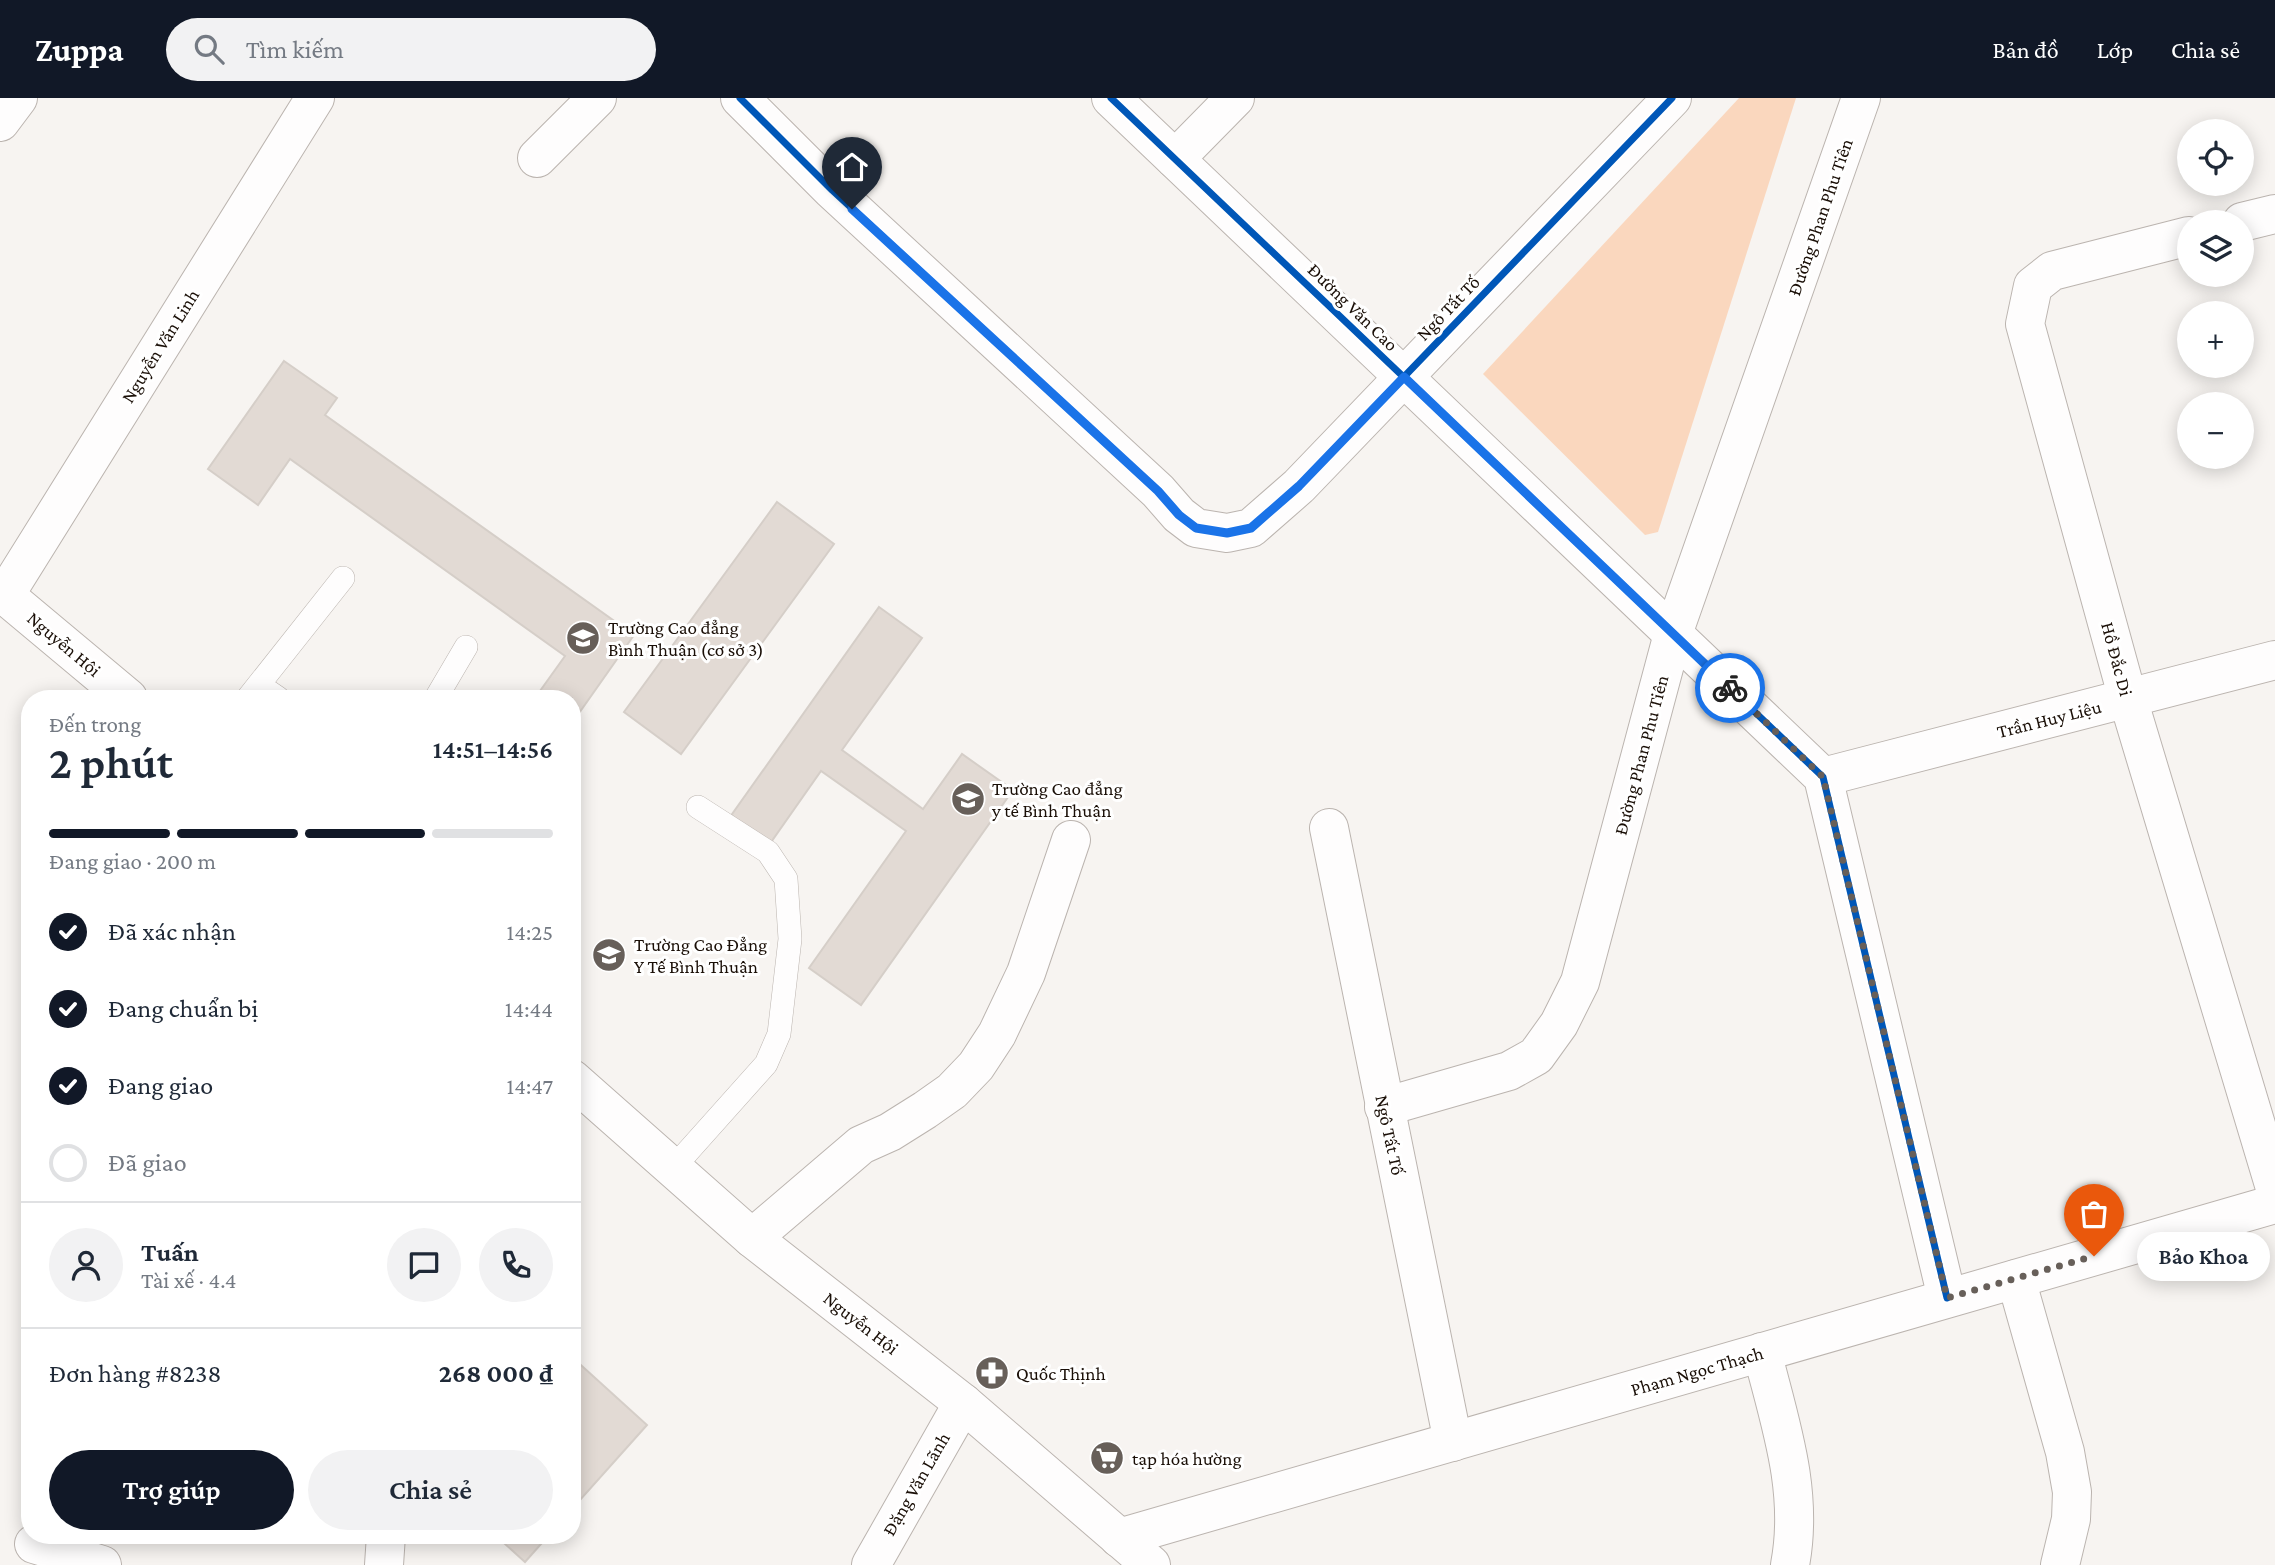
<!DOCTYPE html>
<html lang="vi">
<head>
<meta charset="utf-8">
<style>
  :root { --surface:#fff; --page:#f2f2f3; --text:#1f2937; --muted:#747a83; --line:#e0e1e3; --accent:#111827 }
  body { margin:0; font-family:"Crimson Pro",serif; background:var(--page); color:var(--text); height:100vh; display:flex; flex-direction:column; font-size:26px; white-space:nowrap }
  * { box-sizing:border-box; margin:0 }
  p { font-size:23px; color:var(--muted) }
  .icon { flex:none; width:38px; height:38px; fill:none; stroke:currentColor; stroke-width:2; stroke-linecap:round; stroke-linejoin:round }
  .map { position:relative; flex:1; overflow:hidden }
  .details { position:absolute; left:21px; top:592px; width:560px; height:854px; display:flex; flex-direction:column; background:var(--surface); border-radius:28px; box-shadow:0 4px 18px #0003 }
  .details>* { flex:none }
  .tools { position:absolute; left:2177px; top:21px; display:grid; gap:14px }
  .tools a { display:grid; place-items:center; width:77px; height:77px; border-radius:50%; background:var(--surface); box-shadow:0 4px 18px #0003; font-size:35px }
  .pin { position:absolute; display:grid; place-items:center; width:60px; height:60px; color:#fff; margin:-72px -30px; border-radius:50% 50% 50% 0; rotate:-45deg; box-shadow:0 0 7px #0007 }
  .pin .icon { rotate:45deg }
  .courier { position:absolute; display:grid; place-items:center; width:70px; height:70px; margin:-35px; border:5px solid #1a73e8; border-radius:50%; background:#fff; color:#222; box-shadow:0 2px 9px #0007 }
  .bubble { position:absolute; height:49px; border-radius:24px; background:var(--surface); box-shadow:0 4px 18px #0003; font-size:23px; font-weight:600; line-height:49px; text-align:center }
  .overview em { font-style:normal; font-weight:600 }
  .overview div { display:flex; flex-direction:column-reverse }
  .overview { display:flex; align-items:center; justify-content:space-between; height:119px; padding:0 28px }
  h1 { font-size:46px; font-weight:600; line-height:52px }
  .bar { display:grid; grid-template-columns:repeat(4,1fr); gap:10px 7px; align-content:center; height:84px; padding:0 28px }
  .bar i { height:9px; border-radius:5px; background:var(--line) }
  .bar .current { background:var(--accent) }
  .bar p { grid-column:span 4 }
  .line { display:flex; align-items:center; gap:18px; padding:0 28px; border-top:2px solid var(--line) }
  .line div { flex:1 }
  .round { display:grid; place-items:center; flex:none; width:74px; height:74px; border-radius:37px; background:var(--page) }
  ol { padding:0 28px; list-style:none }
  li { display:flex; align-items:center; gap:21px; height:77px }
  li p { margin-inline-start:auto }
  li .icon { padding:7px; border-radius:50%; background:var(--accent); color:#fff; stroke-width:4 }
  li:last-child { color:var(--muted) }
  li i { width:38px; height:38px; border:4px solid var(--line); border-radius:50% }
  .primary-button { display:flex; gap:14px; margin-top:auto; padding:14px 28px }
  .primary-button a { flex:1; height:80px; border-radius:42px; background:var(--accent); color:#fff; font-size:28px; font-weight:600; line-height:80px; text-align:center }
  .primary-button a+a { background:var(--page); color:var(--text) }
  header { display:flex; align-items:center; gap:42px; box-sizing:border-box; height:98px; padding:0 35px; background:var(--accent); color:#fff }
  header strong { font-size:33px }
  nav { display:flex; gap:38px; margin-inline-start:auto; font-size:24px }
  .search { width:490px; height:63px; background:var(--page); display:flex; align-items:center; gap:18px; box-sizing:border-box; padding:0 24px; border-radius:38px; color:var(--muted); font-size:26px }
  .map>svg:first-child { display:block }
</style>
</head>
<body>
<header>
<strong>Zuppa</strong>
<div class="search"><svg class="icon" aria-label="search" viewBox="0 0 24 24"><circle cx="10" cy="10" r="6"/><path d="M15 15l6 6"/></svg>Tìm kiếm</div>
<nav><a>Bản đồ</a><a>Lớp</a><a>Chia sẻ</a></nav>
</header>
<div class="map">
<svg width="2275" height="1467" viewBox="0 0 2275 1467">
  <rect width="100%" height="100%" fill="#f7f4f1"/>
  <polygon fill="#fad7be" points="1739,0 1796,0 1658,434 1645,437 1483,276"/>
  <g fill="#e2dad4" stroke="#d5cec8" stroke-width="2">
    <polygon points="284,263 337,300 325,317 634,537 572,625 572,600 535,600 565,558 290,361 258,407 208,371"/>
    <polygon points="777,404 834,446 681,656 624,614"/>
    <polygon points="879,509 922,540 842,652 923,711 962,656 1013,692 861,907 809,870 906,733 821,673 769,747 730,719"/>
    <polygon points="572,1259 647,1327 572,1411"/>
    <polygon points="495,1437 549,1437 525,1464"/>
  </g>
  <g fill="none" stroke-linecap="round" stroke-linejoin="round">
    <g stroke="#bbb4af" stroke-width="24">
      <g id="service">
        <polyline points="259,587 278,600"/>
        <polyline points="248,600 343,480"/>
        <polyline points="436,600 466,549"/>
        <polyline points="674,1069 766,966 779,936 790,841 786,781 768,754 698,709"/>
      </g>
    </g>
    <g stroke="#bbb4af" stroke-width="40">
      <g id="minor">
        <polyline points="740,0 832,92 1158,393 1179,417 1196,430 1227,435 1251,430 1299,388 1672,0"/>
        <polyline points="1111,0 1823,679 1947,1200"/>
        <polyline points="0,24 18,0"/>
        <polyline points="537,60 597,0"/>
        <polyline points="1175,61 1235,0"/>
        <polyline points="2242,124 2275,116"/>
        <polyline points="2189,138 2052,173 2033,188 2025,226 2128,601 2275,1090"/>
        <polyline points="5,497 315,0"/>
        <polyline points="1823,679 2275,562"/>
        <polyline points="1329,730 1453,1344"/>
        <polyline points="1384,1009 1509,973 1536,958 1559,926 1580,884 1673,536 1861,0"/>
        <polyline points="752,1140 861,1047 890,1034 925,1012 952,993 976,968 997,936 1026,875 1071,742"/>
        <polyline points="2016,1181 2065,1354 2072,1394 2071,1421 2060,1467"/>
        <path d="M1762 1254C1780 1325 1804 1393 1790 1467"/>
        <polyline points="1119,1440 2275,1106"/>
        <polyline points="34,1446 102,1467"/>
        <polyline points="384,1467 386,1437"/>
        <polyline points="871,1467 963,1305"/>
      </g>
    </g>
    <g stroke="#bbb4af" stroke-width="40">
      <g id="tertiary">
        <polyline points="0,493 128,600"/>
        <polyline points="572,981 752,1140 963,1305 1151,1467"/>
      </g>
    </g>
    <use href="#service" stroke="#fefdfd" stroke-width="23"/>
    <use href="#minor" stroke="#fefdfd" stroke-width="38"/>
    <use href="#tertiary" stroke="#fefdfd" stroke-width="38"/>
    <g stroke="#fff" stroke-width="11">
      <g id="cycleway">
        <polyline points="740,0 832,92 1158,393 1179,417 1196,430 1227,435 1251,430 1299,388 1672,0"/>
        <polyline points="1111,0 1823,679 1947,1200"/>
      </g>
    </g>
    <use href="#cycleway" stroke="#0057b8" stroke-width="7"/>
  </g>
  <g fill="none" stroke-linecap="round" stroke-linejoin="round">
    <polyline stroke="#675f59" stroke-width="7" stroke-dasharray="0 12.6" points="1730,590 1823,679 1947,1200 2094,1158"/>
    <polyline stroke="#1a73e8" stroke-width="9" points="852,111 1158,393 1179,417 1196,430 1227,435 1251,430 1299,388 1404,279 1730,590"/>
  </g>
  <defs>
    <g id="university-disc" transform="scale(1.75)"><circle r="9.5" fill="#675f59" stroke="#fff"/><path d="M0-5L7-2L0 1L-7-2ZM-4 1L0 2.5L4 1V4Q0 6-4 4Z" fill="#fff"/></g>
    <g id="pharmacy-disc" transform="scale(1.75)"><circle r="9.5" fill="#675f59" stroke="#fff"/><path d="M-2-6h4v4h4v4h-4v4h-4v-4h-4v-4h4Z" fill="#fff"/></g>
    <g id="supermarket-disc" transform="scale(1.75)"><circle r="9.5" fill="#675f59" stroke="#fff"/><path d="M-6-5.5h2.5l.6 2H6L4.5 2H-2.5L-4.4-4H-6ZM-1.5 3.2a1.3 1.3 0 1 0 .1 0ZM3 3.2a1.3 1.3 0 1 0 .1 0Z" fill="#fff"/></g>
  </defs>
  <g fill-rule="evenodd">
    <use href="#university-disc" x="583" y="540"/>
    <use href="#university-disc" x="968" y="701"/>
    <use href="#university-disc" x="609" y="857"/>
    <use href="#pharmacy-disc" x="992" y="1275"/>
    <use href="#supermarket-disc" x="1107" y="1360"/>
  </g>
  <g text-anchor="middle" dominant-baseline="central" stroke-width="6" stroke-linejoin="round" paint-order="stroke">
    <g font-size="19" fill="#1a0f07" stroke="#fff">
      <text transform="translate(1820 119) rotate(-71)">Đường Phan Phu Tiên</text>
      <text transform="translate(1353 209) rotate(44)">Đường Văn Cao</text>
      <text transform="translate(1448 210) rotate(-46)">Ngô Tất Tố</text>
      <text transform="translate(160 248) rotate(-58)">Nguyễn Văn Linh</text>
      <text transform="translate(64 546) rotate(40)">Nguyễn Hội</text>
      <text transform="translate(2117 561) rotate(75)">Hồ Đắc Di</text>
      <text transform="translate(2049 621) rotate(-14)">Trần Huy Liệu</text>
      <text transform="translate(1641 657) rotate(-75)">Đường Phan Phu Tiên</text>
      <text transform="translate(1390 1037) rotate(78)">Ngô Tất Tố</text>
      <text transform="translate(861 1225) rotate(38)">Nguyễn Hội</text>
      <text transform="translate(1697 1273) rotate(-16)">Phạm Ngọc Thạch</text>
      <text transform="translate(916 1386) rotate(-60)">Đặng Văn Lãnh</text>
    </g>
    <g font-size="19" fill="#1a0f07" stroke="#fff" text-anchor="start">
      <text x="608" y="529">Trường Cao đẳng<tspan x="608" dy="22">Bình Thuận (cơ sở 3)</tspan></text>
      <text x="992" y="690">Trường Cao đẳng<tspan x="992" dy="22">y tế Bình Thuận</tspan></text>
      <text x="634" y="846">Trường Cao Đẳng<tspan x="634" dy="22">Y Tế Bình Thuận</tspan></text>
      <text x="1016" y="1275">Quốc Thịnh</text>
      <text x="1132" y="1360">tạp hóa hường</text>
    </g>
  </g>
</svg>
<div class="tools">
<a><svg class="icon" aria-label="locate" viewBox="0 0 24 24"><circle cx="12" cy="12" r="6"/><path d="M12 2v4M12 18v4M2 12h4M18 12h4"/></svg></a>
<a><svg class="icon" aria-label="layers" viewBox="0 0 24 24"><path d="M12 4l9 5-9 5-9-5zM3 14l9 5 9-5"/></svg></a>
<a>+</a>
<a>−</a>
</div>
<div class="pin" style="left:2094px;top:1158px;background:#ea580c"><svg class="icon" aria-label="bag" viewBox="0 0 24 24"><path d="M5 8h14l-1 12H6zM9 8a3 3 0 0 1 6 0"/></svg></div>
<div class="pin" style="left:852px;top:111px;background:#1f2937"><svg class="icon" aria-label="home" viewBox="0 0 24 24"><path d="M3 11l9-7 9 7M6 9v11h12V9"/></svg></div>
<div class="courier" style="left:1730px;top:590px"><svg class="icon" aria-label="bike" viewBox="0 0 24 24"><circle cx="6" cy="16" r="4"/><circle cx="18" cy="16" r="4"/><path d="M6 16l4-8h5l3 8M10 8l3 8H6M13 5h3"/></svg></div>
<div class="bubble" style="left:2137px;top:1134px;width:133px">Bảo Khoa</div>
<section class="details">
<div class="overview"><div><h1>2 phút</h1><p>Đến trong</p></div><em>14:51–14:56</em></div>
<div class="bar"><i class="current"></i><i class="current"></i><i class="current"></i><i></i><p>Đang giao · 200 m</p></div>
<ol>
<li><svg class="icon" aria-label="check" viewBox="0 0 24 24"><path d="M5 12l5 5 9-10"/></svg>Đã xác nhận<p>14:25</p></li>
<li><svg class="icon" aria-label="check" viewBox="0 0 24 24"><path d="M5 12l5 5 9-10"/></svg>Đang chuẩn bị<p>14:44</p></li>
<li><svg class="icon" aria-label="check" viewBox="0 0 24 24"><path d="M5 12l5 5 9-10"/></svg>Đang giao<p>14:47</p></li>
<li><i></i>Đã giao</li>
</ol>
<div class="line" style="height:126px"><a class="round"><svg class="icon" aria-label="person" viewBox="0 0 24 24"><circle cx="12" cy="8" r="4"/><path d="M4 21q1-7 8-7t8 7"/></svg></a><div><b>Tuấn</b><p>Tài xế · 4.4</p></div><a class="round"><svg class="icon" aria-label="chat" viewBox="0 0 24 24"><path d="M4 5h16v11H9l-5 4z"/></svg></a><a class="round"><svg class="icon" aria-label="phone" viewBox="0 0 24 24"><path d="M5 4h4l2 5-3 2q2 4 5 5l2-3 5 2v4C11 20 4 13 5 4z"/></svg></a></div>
<div class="line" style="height:91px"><div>Đơn hàng #8238</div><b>268 000 ₫</b></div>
<div class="primary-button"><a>Trợ giúp</a><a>Chia sẻ</a></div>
</section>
</div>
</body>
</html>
